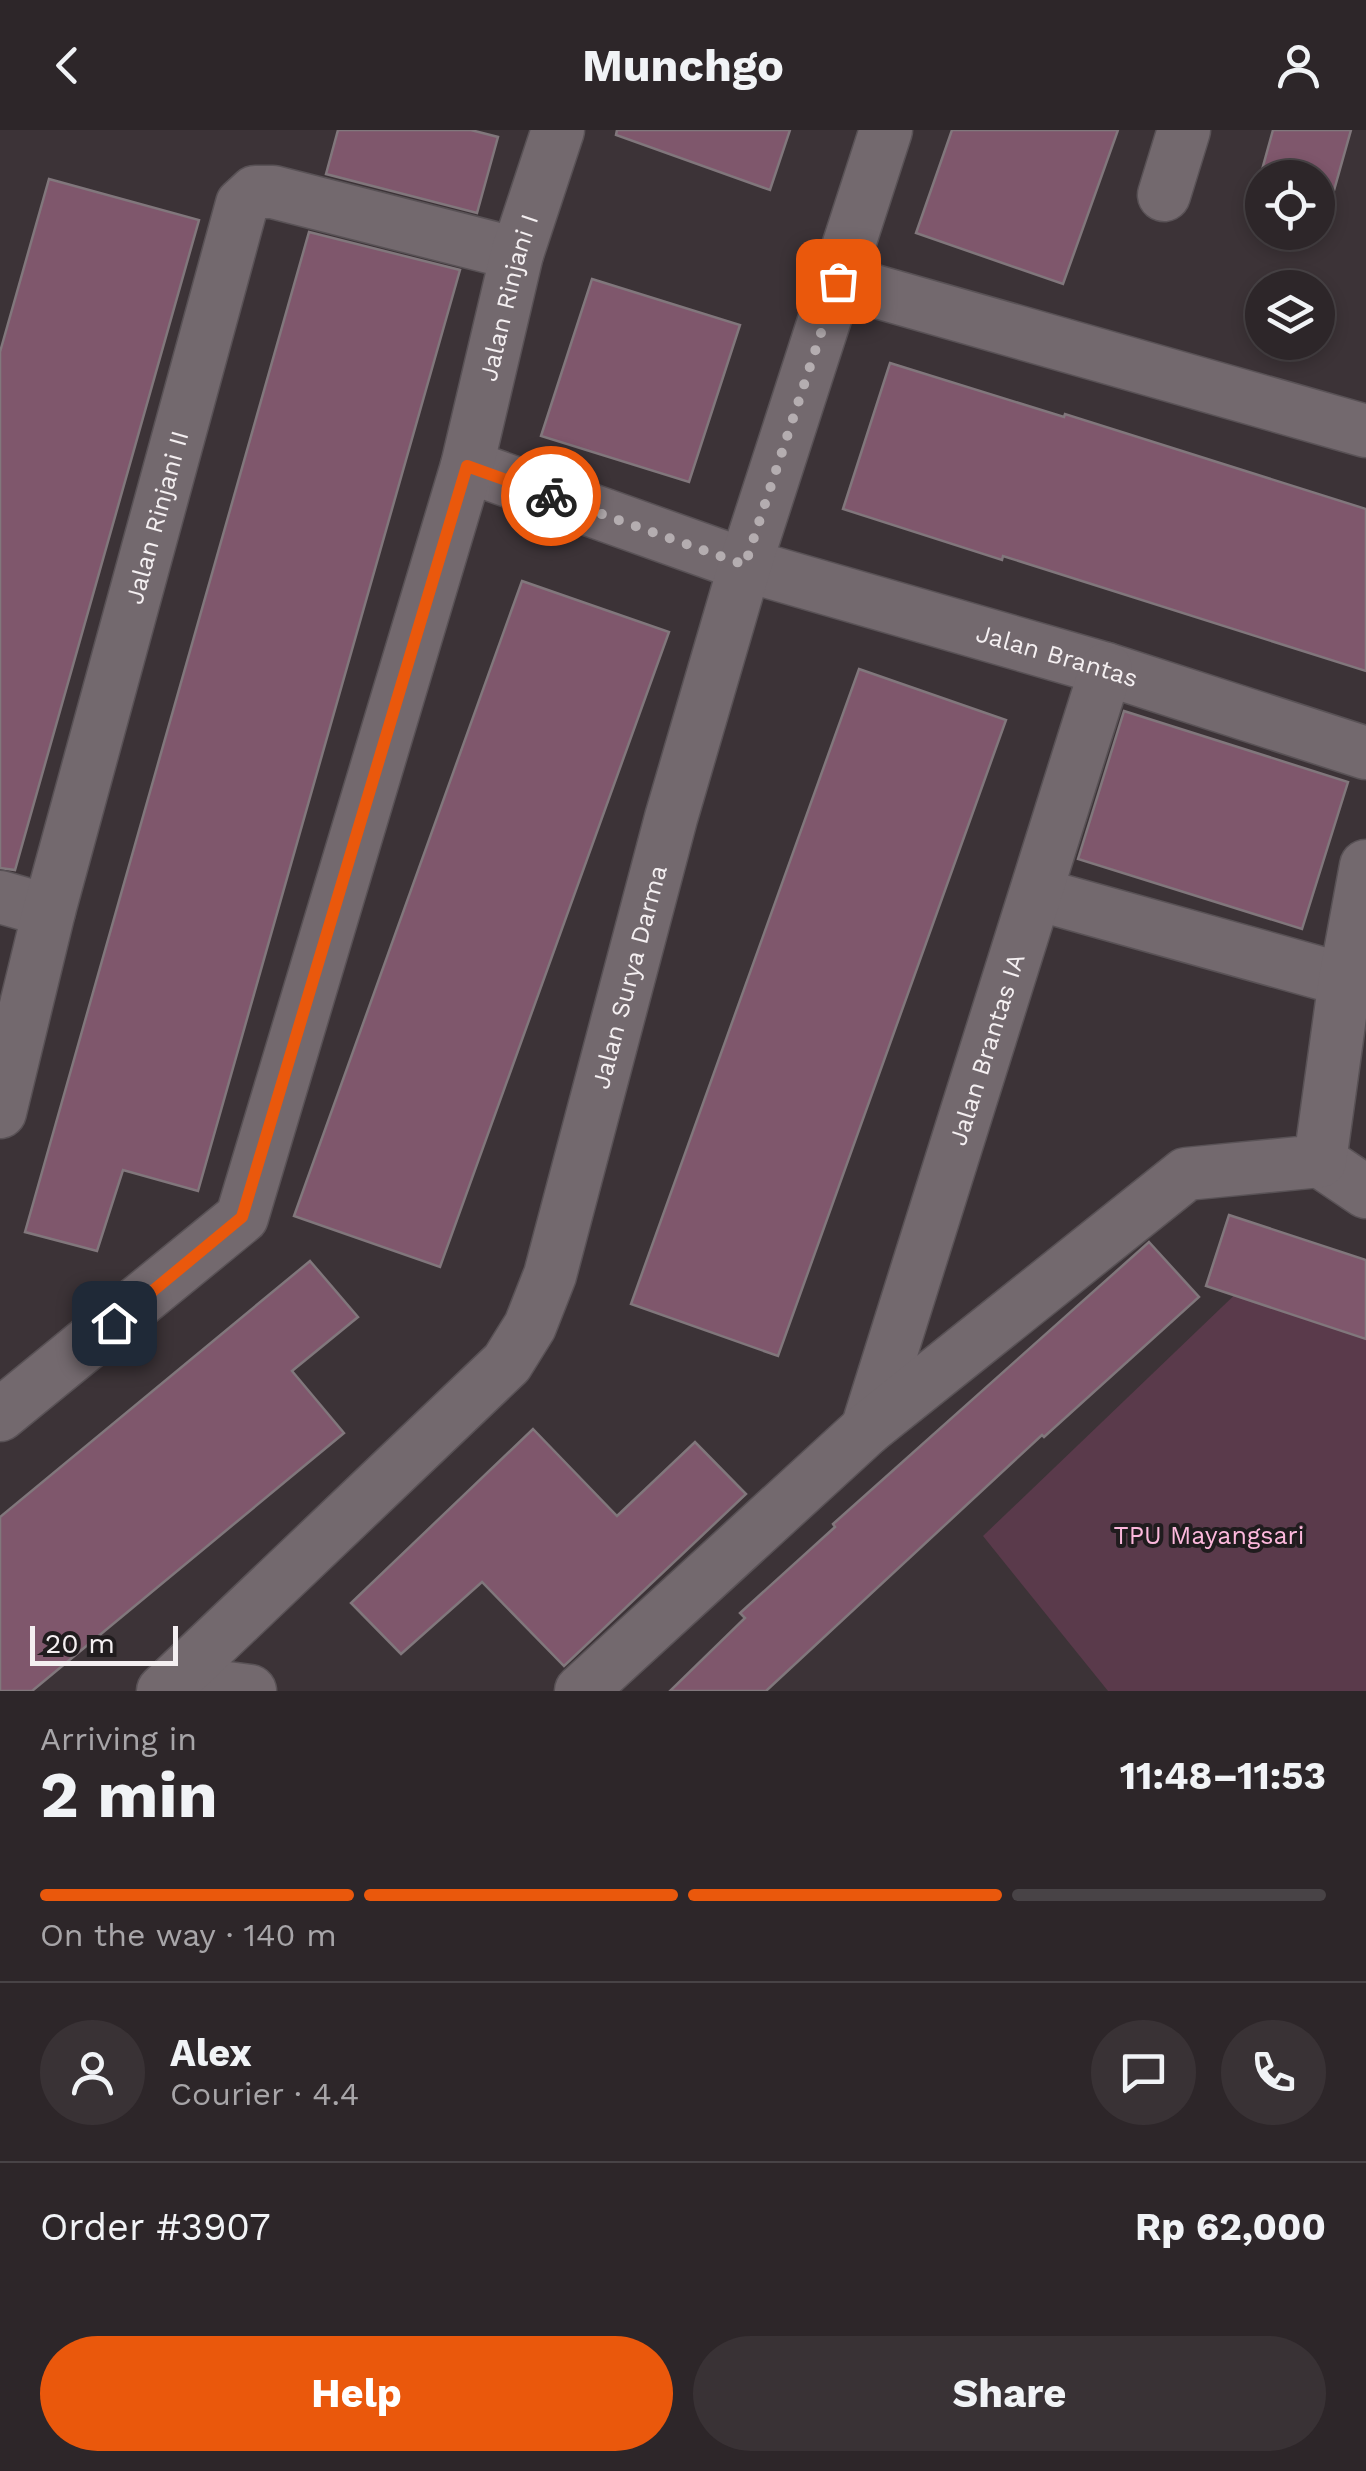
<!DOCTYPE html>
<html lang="en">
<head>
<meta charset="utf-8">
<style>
  :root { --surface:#2d2629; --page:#393235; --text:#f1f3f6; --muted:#a7a5a8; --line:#484346; --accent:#ea580c }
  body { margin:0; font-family:"Work Sans",sans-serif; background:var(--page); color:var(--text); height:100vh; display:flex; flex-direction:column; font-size:38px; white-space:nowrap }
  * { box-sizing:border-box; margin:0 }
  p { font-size:32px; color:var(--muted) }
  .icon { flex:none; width:55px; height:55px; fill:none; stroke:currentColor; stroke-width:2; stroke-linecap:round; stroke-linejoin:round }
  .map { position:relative; height:1561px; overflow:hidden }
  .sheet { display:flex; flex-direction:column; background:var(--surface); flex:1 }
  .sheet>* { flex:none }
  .tools { position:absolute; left:1245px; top:30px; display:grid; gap:20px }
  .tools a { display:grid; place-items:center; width:90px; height:90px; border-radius:50%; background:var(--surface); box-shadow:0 5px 15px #0003,0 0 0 2px var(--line); font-size:50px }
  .scale { position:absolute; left:30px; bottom:25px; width:148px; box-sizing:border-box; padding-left:10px; border:5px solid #f4eff1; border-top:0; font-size:28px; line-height:35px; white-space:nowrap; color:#f4eff1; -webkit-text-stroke:8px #201c1e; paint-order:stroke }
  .pin { position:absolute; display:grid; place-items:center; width:85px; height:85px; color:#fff; margin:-42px; border-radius:20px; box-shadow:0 5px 15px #0006 }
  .courier { position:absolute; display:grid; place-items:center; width:100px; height:100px; margin:-50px; border:8px solid #ea580c; border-radius:50%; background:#fff; color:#222; box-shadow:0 2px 12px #0007 }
  .headline em { font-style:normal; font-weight:700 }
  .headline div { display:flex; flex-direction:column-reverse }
  .headline { display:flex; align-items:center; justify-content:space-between; height:170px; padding:0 40px }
  h1 { font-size:65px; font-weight:700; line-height:75px }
  .bar { display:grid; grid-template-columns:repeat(4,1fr); gap:15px 10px; align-content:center; height:120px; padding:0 40px }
  .bar i { height:12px; border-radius:8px; background:var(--line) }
  .bar .selected { background:var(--accent) }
  .bar p { grid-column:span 4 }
  .line { display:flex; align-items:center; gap:25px; padding:0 40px; border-top:2px solid var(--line) }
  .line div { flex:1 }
  .round { display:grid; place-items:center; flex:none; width:105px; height:105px; border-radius:52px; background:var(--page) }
  .button { display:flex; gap:20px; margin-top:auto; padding:20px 40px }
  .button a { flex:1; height:115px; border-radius:60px; background:var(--accent); color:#fff; font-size:40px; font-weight:700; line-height:115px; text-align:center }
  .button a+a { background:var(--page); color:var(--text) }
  header { display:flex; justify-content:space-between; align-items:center; height:130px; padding:0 40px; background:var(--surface); font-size:45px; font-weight:700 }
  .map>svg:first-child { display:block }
</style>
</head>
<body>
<header><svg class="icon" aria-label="back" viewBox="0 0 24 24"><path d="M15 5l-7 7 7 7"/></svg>Munchgo<svg class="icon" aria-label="person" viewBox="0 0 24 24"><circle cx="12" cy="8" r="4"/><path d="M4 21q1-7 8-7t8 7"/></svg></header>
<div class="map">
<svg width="1366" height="1561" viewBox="0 0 1366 1561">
  <rect width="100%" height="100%" fill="#3c3337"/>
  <polygon fill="#5a3a4b" points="1246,1154 1366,1195 1366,1561 1108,1561 983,1406"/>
  <g fill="#7f576c" stroke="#81777c" stroke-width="2.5">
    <polygon points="338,0 471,0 498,7 477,83 326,44"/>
    <polygon points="617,0 790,0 770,60 616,5"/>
    <polygon points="952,0 1118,0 1063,154 916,103"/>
    <polygon points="1273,0 1351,0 1324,96 1318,94 1318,48 1262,48 1262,79 1252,76"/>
    <polygon points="49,49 199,90 15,740 0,738 0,222"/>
    <polygon points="309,102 460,140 198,1061 123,1040 97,1121 25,1102"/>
    <polygon points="592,149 740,195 689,352 541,306"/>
    <polygon points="890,233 1064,287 1065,284 1366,379 1366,541 1003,426 1002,430 843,379"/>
    <polygon points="522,451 669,502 440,1137 294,1086"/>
    <polygon points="859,539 1006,590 778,1226 631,1174"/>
    <polygon points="1124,581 1348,652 1302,799 1078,729"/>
    <polygon points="1229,1085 1366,1130 1366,1209 1206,1156"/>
    <polygon points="1149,1112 1199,1167 1044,1307 1042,1305 766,1561 670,1561 745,1488 740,1483 835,1397 833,1394"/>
    <polygon points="310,1131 358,1187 292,1241 344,1303 32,1561 0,1561 0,1387"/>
    <polygon points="533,1299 617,1386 695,1312 746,1364 564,1536 482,1452 401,1524 351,1473"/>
  </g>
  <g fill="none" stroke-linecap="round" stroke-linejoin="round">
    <g stroke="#595256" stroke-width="55">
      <g id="minor">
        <polyline points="1164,65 1184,0"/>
        <polyline points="839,151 1366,301"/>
        <path id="s1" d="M467 336 745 435 1106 539 1366 623"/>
        <polyline points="1037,764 1345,850"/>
        <polyline points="0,767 49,781"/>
        <path id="s2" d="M0 982 49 781 242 74 255 62H273L517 124"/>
        <polyline points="1320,1031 1366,1062"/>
        <path id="s3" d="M0 1285 242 1087 467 336 517 124 558 0"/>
        <path id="s4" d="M867 1299 1106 539"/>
        <polyline points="174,1551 250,1561"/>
        <path id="s5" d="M163 1561 507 1233 530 1196 550 1145 671 688 745 435 886 0"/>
        <polyline points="581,1561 867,1299 1186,1044 1320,1031 1345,850 1366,736"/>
      </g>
    </g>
    <use href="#minor" stroke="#73696e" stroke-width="52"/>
  </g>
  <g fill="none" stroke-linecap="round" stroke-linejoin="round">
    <polyline stroke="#b4adb0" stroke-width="10" stroke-dasharray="0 18" points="551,366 745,435 838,151"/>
    <polyline stroke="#ea580c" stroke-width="12" points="114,1193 242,1087 467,336 551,366"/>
  </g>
  <g text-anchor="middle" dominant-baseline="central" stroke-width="8" stroke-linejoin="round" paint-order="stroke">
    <g font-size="25" fill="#f4eff1" stroke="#201c1e">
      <text stroke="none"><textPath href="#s3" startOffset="1270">Jalan Rinjani I</textPath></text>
      <text stroke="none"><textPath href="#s2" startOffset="615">Jalan Rinjani II</textPath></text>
      <text stroke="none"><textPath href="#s1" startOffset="620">Jalan Brantas</textPath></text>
      <text stroke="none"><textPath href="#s5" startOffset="882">Jalan Surya Darma</textPath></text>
      <text stroke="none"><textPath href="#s4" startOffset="398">Jalan Brantas IA</textPath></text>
    </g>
    <g font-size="25" fill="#fcb8dc" stroke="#201c1e">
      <text x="1209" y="1405">TPU Mayangsari</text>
    </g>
  </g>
</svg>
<div class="tools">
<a><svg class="icon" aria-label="locate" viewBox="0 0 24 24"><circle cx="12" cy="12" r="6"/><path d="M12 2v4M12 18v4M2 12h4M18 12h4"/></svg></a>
<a><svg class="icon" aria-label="layers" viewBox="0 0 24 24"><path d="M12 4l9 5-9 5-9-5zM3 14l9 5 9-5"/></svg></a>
</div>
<div class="scale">20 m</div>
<div class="pin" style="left:838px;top:151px;background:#ea580c"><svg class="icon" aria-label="bag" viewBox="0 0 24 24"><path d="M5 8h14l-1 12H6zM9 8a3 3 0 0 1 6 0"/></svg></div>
<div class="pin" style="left:114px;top:1193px;background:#1f2937"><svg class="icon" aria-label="home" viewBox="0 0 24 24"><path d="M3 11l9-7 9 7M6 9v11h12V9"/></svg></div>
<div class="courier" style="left:551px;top:366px"><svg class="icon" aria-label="bike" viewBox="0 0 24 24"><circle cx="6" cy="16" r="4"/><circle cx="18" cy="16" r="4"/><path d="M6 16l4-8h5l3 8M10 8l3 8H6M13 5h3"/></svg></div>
</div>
<section class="sheet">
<div class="headline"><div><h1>2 min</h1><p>Arriving in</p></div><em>11:48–11:53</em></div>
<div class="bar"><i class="selected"></i><i class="selected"></i><i class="selected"></i><i></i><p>On the way · 140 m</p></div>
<div class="line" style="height:180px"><a class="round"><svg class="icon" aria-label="person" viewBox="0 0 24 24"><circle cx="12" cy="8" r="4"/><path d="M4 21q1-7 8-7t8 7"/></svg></a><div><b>Alex</b><p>Courier · 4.4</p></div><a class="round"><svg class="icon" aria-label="chat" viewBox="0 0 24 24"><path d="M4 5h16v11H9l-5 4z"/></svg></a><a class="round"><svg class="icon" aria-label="phone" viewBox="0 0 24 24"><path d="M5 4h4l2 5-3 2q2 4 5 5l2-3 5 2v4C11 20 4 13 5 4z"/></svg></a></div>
<div class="line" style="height:130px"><div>Order #3907</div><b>Rp 62,000</b></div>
<div class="button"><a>Help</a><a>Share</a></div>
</section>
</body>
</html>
